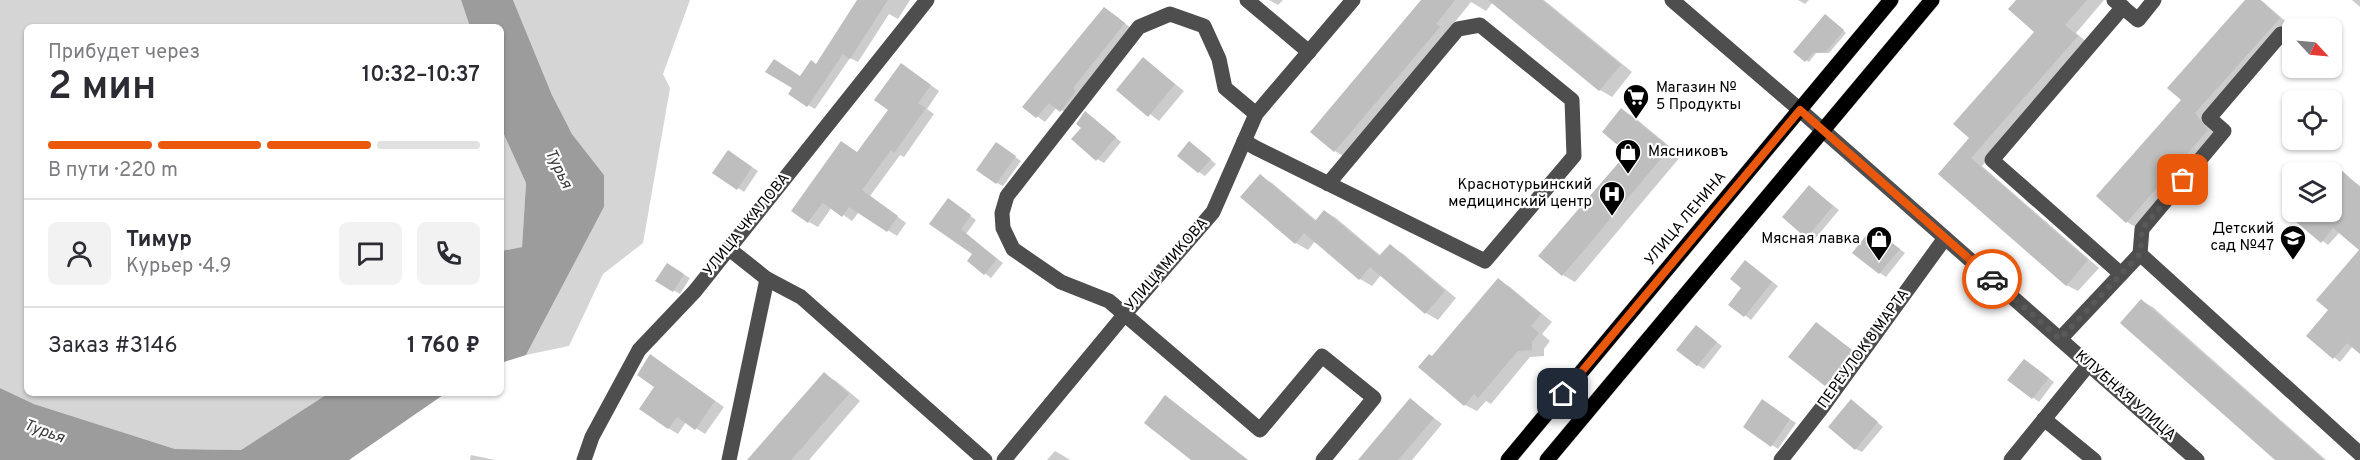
<!DOCTYPE html>
<html lang="ru">
<head>
<meta charset="utf-8">
<style>
  :root { --surface:#fff; --page:#f2f2f3; --text:#2b2b33; --muted:#7c7c81; --line:#e1e1e2; --accent:#ea580c }
  body { margin:0; font-family:Overpass,sans-serif; background:var(--page); color:var(--text); height:100vh; display:flex; flex-direction:column; font-size:22px; white-space:nowrap }
  * { box-sizing:border-box; margin:0 }
  p { font-size:20px; color:var(--muted) }
  .icon { flex:none; width:33px; height:33px; fill:none; stroke:currentColor; stroke-width:2; stroke-linecap:round; stroke-linejoin:round }
  .map { position:relative; flex:1; overflow:hidden }
  .drawer { position:absolute; left:24px; top:24px; width:480px; height:372px; display:flex; flex-direction:column; background:var(--surface); border-radius:9px; box-shadow:0 2px 4px #0004 }
  .drawer>* { flex:none }
  .needle { width:39px; rotate:116deg }
  .buttons { position:absolute; left:2282px; top:18px; display:grid; gap:12px }
  .buttons a { display:grid; place-items:center; width:60px; height:60px; border-radius:9px; background:var(--surface); box-shadow:0 2px 4px #0004; font-size:30px }
  .pin { position:absolute; display:grid; place-items:center; width:51px; height:51px; color:#fff; margin:-26px; border-radius:12px; box-shadow:0 3px 9px #0006 }
  .courier { position:absolute; display:grid; place-items:center; width:60px; height:60px; margin:-30px; border:4px solid #ea580c; border-radius:50%; background:#fff; color:#222; box-shadow:0 2px 8px #0007 }
  .headline em { font-style:normal; font-weight:600 }
  .headline div { display:flex; flex-direction:column-reverse }
  .headline { display:flex; align-items:center; justify-content:space-between; height:102px; padding:0 24px }
  h1 { font-size:39px; font-weight:600; line-height:45px }
  .bar { display:grid; grid-template-columns:repeat(4,1fr); gap:9px 6px; align-content:center; height:72px; padding:0 24px }
  .bar i { height:8px; border-radius:4px; background:var(--line) }
  .bar .active { background:var(--accent) }
  .bar p { grid-column:span 4 }
  .line { display:flex; align-items:center; gap:15px; padding:0 24px; border-top:2px solid var(--line) }
  .line div { flex:1 }
  .round { display:grid; place-items:center; flex:none; width:63px; height:63px; border-radius:9px; background:var(--page) }
  .map>svg:first-child { display:block }
</style>
</head>
<body>
<div class="map">
<svg width="2360" height="460" viewBox="0 0 2360 460">
  <rect width="100%" height="100%" fill="#fff"/>
  <g fill="#d5d5d5">
    <polygon points="0,0 461,0 470,27 27,27 27,393 329,393 241,450 175,449 34,404 0,388"/>
    <polygon points="513,0 690,0 663,74 670,88 643,243 603,274 569,346 526,355 604,207 604,175 572,134 552,95"/>
    <polygon points="501,128 526,183 522,247 501,251"/>
  </g>
  <g fill="#9c9c9c">
    <polygon points="461,0 513,0 552,95 572,134 604,175 604,207 526,355 501,363 501,275 504,271 501,251 522,247 526,183 501,128 501,27 470,27"/>
    <polygon points="0,388 34,404 175,449 241,450 329,393 446,393 349,460 0,460"/>
  </g>
  <g fill="#0003">
    <polygon points="859,0 910,0 898,19 889,14 858,62 850,58 815,109 808,105 801,77 817,66"/>
    <polygon points="1269,0 1283,0 1278,5"/>
    <polygon points="1422,0 1544,0 1632,72 1612,97 1600,90 1493,2 1486,11 1471,2 1346,158 1335,151"/>
    <polygon points="1798,0 1809,0 1805,4"/>
    <polygon points="2018,0 2104,0 2076,33 2089,44 1982,166 2099,268 2078,291 2066,285 1940,174 1972,138 2036,32"/>
    <polygon points="2247,0 2261,0 2291,26 2207,121 2220,138 2139,229 2127,222 2183,100"/>
    <polygon points="2352,0 2360,0 2360,7"/>
    <polygon points="1112,13 1132,29 1069,115 1057,107 1045,122 1024,107"/>
    <polygon points="1828,18 1846,33 1829,53 1816,53 1809,62 1806,60"/>
    <polygon points="1143,59 1184,91 1159,121 1118,89"/>
    <polygon points="910,70 939,91 927,109 934,114 904,157 900,155 870,196 906,223 897,236 859,212 852,221 832,207 818,227 809,222 890,110"/>
    <polygon points="1622,110 1634,117 1681,156 1575,282 1563,275 1629,153"/>
    <polygon points="1092,117 1121,142 1104,163 1097,159"/>
    <polygon points="1195,147 1216,164 1205,176 1199,172"/>
    <polygon points="1003,148 1021,161 1003,186 997,183"/>
    <polygon points="734,155 758,171 744,192 738,188"/>
    <polygon points="2340,171 2360,186 2360,249 2340,232 2328,245 2297,221 2305,212 2331,212 2331,182"/>
    <polygon points="1260,176 1272,183 1317,221 1324,211 1336,218 1381,256 1390,246 1402,253 1456,298 1438,320 1426,313 1381,275 1372,286 1360,279 1315,241 1308,250 1296,243"/>
    <polygon points="1815,191 1839,210 1814,240 1784,217"/>
    <polygon points="954,204 976,220 966,234 1003,263 991,278 969,261 974,254 931,224"/>
    <polygon points="1873,229 1905,253 1886,277 1880,273"/>
    <polygon points="2360,251 2360,352 2353,346 2340,362 2308,336 2330,310"/>
    <polygon points="668,265 690,278 680,294 658,281"/>
    <polygon points="1751,265 1778,286 1751,320 1731,304 1743,288"/>
    <polygon points="1498,280 1510,287 1552,322 1542,334 1550,341 1544,349 1544,356 1530,357 1491,404 1486,401 1477,411 1465,405 1433,357"/>
    <polygon points="2142,301 2154,308 2326,460 2276,460"/>
    <polygon points="1817,324 1860,356 1835,391 1790,357"/>
    <polygon points="1696,327 1722,346 1704,369 1697,365"/>
    <polygon points="2025,360 2054,382 2039,402 2010,380"/>
    <polygon points="660,362 724,407 705,434 686,422 678,434 668,428 656,387"/>
    <polygon points="824,374 836,381 860,401 809,460 749,460"/>
    <polygon points="1410,400 1442,424 1412,460 1360,460"/>
    <polygon points="1769,405 1796,423 1778,449 1772,445"/>
    <polygon points="1857,405 1883,427 1862,452 1856,449"/>
    <polygon points="1055,451 1067,458 1070,460 1047,460"/>
    <polygon points="471,455 495,460 470,460"/>
  </g>
  <g fill="#bebebe">
    <polygon points="857,0 888,0 850,59 843,54 807,107 788,94 792,88 765,72 774,59 800,76 811,60 816,64"/>
    <polygon points="1421,0 1455,0 1436,24 1440,27 1334,152 1310,132"/>
    <polygon points="1488,0 1542,0 1621,65 1599,91"/>
    <polygon points="2016,0 2087,0 2065,25 2078,36 1971,158 2088,260 2066,286 1938,174 1969,138 1953,124 2034,32 2008,9"/>
    <polygon points="2245,0 2260,0 2280,18 2195,113 2208,130 2126,223 2096,196 2181,100 2167,88"/>
    <polygon points="1104,7 1125,23 1073,88 1076,91 1060,112 1049,103 1036,118 1022,107"/>
    <polygon points="1825,14 1844,30 1826,52 1813,53 1805,62 1793,52"/>
    <polygon points="1143,57 1175,84 1148,117 1116,90"/>
    <polygon points="901,63 931,85 918,103 926,108 894,153 891,150 862,190 898,216 887,232 849,207 842,217 823,203 808,223 791,211 841,141 857,152 888,110 874,100"/>
    <polygon points="1621,108 1670,148 1562,276 1538,256 1627,153 1602,132"/>
    <polygon points="1085,111 1116,137 1096,161 1071,139 1081,128 1076,124"/>
    <polygon points="1189,141 1211,159 1198,173 1177,156"/>
    <polygon points="996,142 1016,156 996,184 976,170"/>
    <polygon points="728,150 752,167 737,190 712,173"/>
    <polygon points="2340,169 2360,187 2360,354 2347,343 2333,359 2306,336 2328,310 2316,300 2359,250 2333,228 2321,243 2295,221 2303,212 2331,212 2331,180"/>
    <polygon points="1260,174 1315,221 1324,210 1379,256 1390,244 1445,291 1425,314 1370,267 1359,280 1304,233 1295,244 1240,197"/>
    <polygon points="1809,185 1833,206 1806,238 1782,217"/>
    <polygon points="948,198 971,215 961,229 997,259 984,275 967,261 972,254 929,224"/>
    <polygon points="1872,228 1900,249 1879,274 1852,253"/>
    <polygon points="1745,260 1772,282 1744,317 1728,305 1741,288 1730,279"/>
    <polygon points="667,263 684,274 673,292 655,281"/>
    <polygon points="1498,278 1541,314 1531,326 1539,333 1532,342 1532,350 1518,351 1478,398 1474,394 1464,406 1418,367 1429,354 1432,356"/>
    <polygon points="2141,299 2324,460 2275,460 2120,323"/>
    <polygon points="1816,322 1852,350 1825,386 1788,357"/>
    <polygon points="1696,325 1717,342 1697,366 1676,350"/>
    <polygon points="650,354 715,401 695,430 677,417 668,429 639,409 654,387 637,375"/>
    <polygon points="2024,359 2049,378 2032,399 2007,380"/>
    <polygon points="824,372 849,394 791,460 747,460"/>
    <polygon points="1165,395 1248,460 1191,460 1144,423"/>
    <polygon points="1410,398 1434,418 1398,460 1358,460"/>
    <polygon points="1762,399 1790,419 1771,447 1743,427"/>
    <polygon points="1851,399 1878,422 1855,450 1828,427"/>
  </g>
  <g fill="none" stroke-linecap="round" stroke-linejoin="round">
    <g stroke="#dbdbdb" stroke-width="16">
      <g id="major">
        <polyline points="1508,460 1891,0"/>
        <polyline points="1547,460 1932,0"/>
      </g>
    </g>
    <g stroke="#4e4e4e" stroke-width="15">
      <polyline points="1247,0 1309,52"/>
      <polyline points="1672,0 1800,110 2197,460"/>
      <polyline points="2114,0 2138,20 2154,0"/>
      <polyline points="1256,114 1225,88 1219,59 1204,26 1170,14 1139,27 1007,196 1002,213 1003,228 1013,249 1061,282 1109,301 1260,430 1322,356 1374,398 1323,460"/>
      <polyline points="1244,141 1256,148 1485,261 1574,156 1572,100 1480,25 1458,29 1328,184"/>
      <polyline points="728,248 767,279 729,460"/>
      <polyline points="2140,254 2142,229 2224,131 2209,118 2281,34"/>
      <polyline points="2121,274 1992,160 2123,7"/>
      <polyline points="767,279 801,297 985,460"/>
      <polyline points="2060,339 2140,254 2360,454"/>
      <polyline points="2044,419 2094,460"/>
      <polyline points="584,460 592,437 639,350 695,291 927,0"/>
      <polyline points="1004,460 1125,314 1213,212 1256,114 1353,0"/>
      <polyline points="1781,460 1821,409 1945,238"/>
      <polyline points="2011,460 2089,364"/>
    </g>
    <use href="#major" stroke="#000" stroke-width="15"/>
  </g>
  <g fill="none" stroke-linecap="round" stroke-linejoin="round">
    <polyline stroke="#595959" stroke-width="6" stroke-dasharray="0 10.8" points="1992,279 2060,339 2140,254 2142,229 2183,180"/>
    <polyline stroke="#ea580c" stroke-width="8" points="1563,394 1800,110 1992,279"/>
  </g>
  <defs>
    <g id="supermarket-pin" transform="scale(1.35)"><path d="M0 17L-7.5 6A9.5 9.5 0 1 1 7.5 6Z" fill="#000" stroke="#fff"/><path d="M-6-5.5h2.5l.6 2H6L4.5 2H-2.5L-4.4-4H-6ZM-1.5 3.2a1.3 1.3 0 1 0 .1 0ZM3 3.2a1.3 1.3 0 1 0 .1 0Z" fill="#fff"/></g>
    <g id="shop-pin" transform="scale(1.35)"><path d="M0 17L-7.5 6A9.5 9.5 0 1 1 7.5 6Z" fill="#000" stroke="#fff"/><path d="M-5-2.5h2.3a2.7 3.5 0 0 1 5.4 0H5L5.5 6h-11ZM-1.5-2.5h3a1.5 2.3 0 0 0-3 0Z" fill="#fff"/></g>
    <g id="hospital-pin" transform="scale(1.35)"><path d="M0 17L-7.5 6A9.5 9.5 0 1 1 7.5 6Z" fill="#000" stroke="#fff"/><path d="M-5-5h3v3.5h4V-5h3V5h-3V1.5h-4V5h-3Z" fill="#fff"/></g>
    <g id="school-pin" transform="scale(1.35)"><path d="M0 17L-7.5 6A9.5 9.5 0 1 1 7.5 6Z" fill="#000" stroke="#fff"/><path d="M0-5L7-2L0 1L-7-2ZM-4 1L0 2.5L4 1V4Q0 6-4 4Z" fill="#fff"/></g>
  </defs>
  <g fill-rule="evenodd">
    <use href="#supermarket-pin" x="1636" y="97"/>
    <use href="#shop-pin" x="1628" y="152"/>
    <use href="#hospital-pin" x="1612" y="194"/>
    <use href="#school-pin" x="2293" y="238"/>
    <use href="#shop-pin" x="1879" y="239"/>
  </g>
  <g text-anchor="middle" dominant-baseline="central" stroke-width="4.5" stroke-linejoin="round" paint-order="stroke">
    <g font-size="15" fill="#000" stroke="#fff" text-anchor="end">
      <text x="1656" y="88" text-anchor="start">Магазин №<tspan x="1656" dy="17">5 Продукты</tspan></text>
      <text x="1648" y="152" text-anchor="start">Мясниковъ</text>
      <text x="1592" y="185">Краснотурьинский<tspan x="1592" dy="17">медицинский центр</tspan></text>
      <text x="2274" y="229">Детский<tspan x="2274" dy="17">сад №47</tspan></text>
      <text x="1860" y="239">Мясная лавка</text>
    </g>
    <g font-size="15" fill="#000" stroke="#fff">
      <text transform="translate(1686 219) rotate(-50)">УЛИЦА ЛЕНИНА</text>
      <text transform="translate(747 225) rotate(-51)">УЛИЦА ЧКАЛОВА</text>
      <text transform="translate(1167 265) rotate(-49)">УЛИЦА МИКОВА</text>
      <text transform="translate(1864 349) rotate(-54)">ПЕРЕУЛОК 8 МАРТА</text>
      <text transform="translate(2125 396) rotate(41)">КЛУБНАЯ УЛИЦА</text>
    </g>
    <g font-size="16" font-style="italic" fill="#3d3d3d" stroke="#fff">
      <text transform="translate(558 169) rotate(64)">Турья</text>
      <text transform="translate(44 432) rotate(20)">Турья</text>
    </g>
  </g>
</svg>
<div class="buttons">
<a><svg class="needle" viewBox="-14 -14 28 28"><path d="M0-13l5 13h-10z" fill="#e53935"/><path d="M0 13l5-13h-10z" fill="#7c7c81"/></svg></a>
<a><svg class="icon" aria-label="locate" viewBox="0 0 24 24"><circle cx="12" cy="12" r="6"/><path d="M12 2v4M12 18v4M2 12h4M18 12h4"/></svg></a>
<a><svg class="icon" aria-label="layers" viewBox="0 0 24 24"><path d="M12 4l9 5-9 5-9-5zM3 14l9 5 9-5"/></svg></a>
</div>
<div class="pin" style="left:2183px;top:180px;background:#ea580c"><svg class="icon" aria-label="bag" viewBox="0 0 24 24"><path d="M5 8h14l-1 12H6zM9 8a3 3 0 0 1 6 0"/></svg></div>
<div class="pin" style="left:1563px;top:394px;background:#1f2937"><svg class="icon" aria-label="home" viewBox="0 0 24 24"><path d="M3 11l9-7 9 7M6 9v11h12V9"/></svg></div>
<div class="courier" style="left:1992px;top:279px"><svg class="icon" aria-label="car" viewBox="0 0 24 24"><path d="M5 17H2v-5l4-1 3-4h7l3 4 3 1v5h-3M9 17h6M6 11h13"/><circle cx="7" cy="17" r="2"/><circle cx="17" cy="17" r="2"/></svg></div>
<section class="drawer">
<div class="headline"><div><h1>2 мин</h1><p>Прибудет через</p></div><em>10:32–10:37</em></div>
<div class="bar"><i class="active"></i><i class="active"></i><i class="active"></i><i></i><p>В пути · 220 m</p></div>
<div class="line" style="height:108px"><a class="round"><svg class="icon" aria-label="person" viewBox="0 0 24 24"><circle cx="12" cy="8" r="4"/><path d="M4 21q1-7 8-7t8 7"/></svg></a><div><b>Тимур</b><p>Курьер · 4.9</p></div><a class="round"><svg class="icon" aria-label="chat" viewBox="0 0 24 24"><path d="M4 5h16v11H9l-5 4z"/></svg></a><a class="round"><svg class="icon" aria-label="phone" viewBox="0 0 24 24"><path d="M5 4h4l2 5-3 2q2 4 5 5l2-3 5 2v4C11 20 4 13 5 4z"/></svg></a></div>
<div class="line" style="height:78px"><div>Заказ #3146</div><b>1 760 ₽</b></div>
</section>
</div>
</body>
</html>
